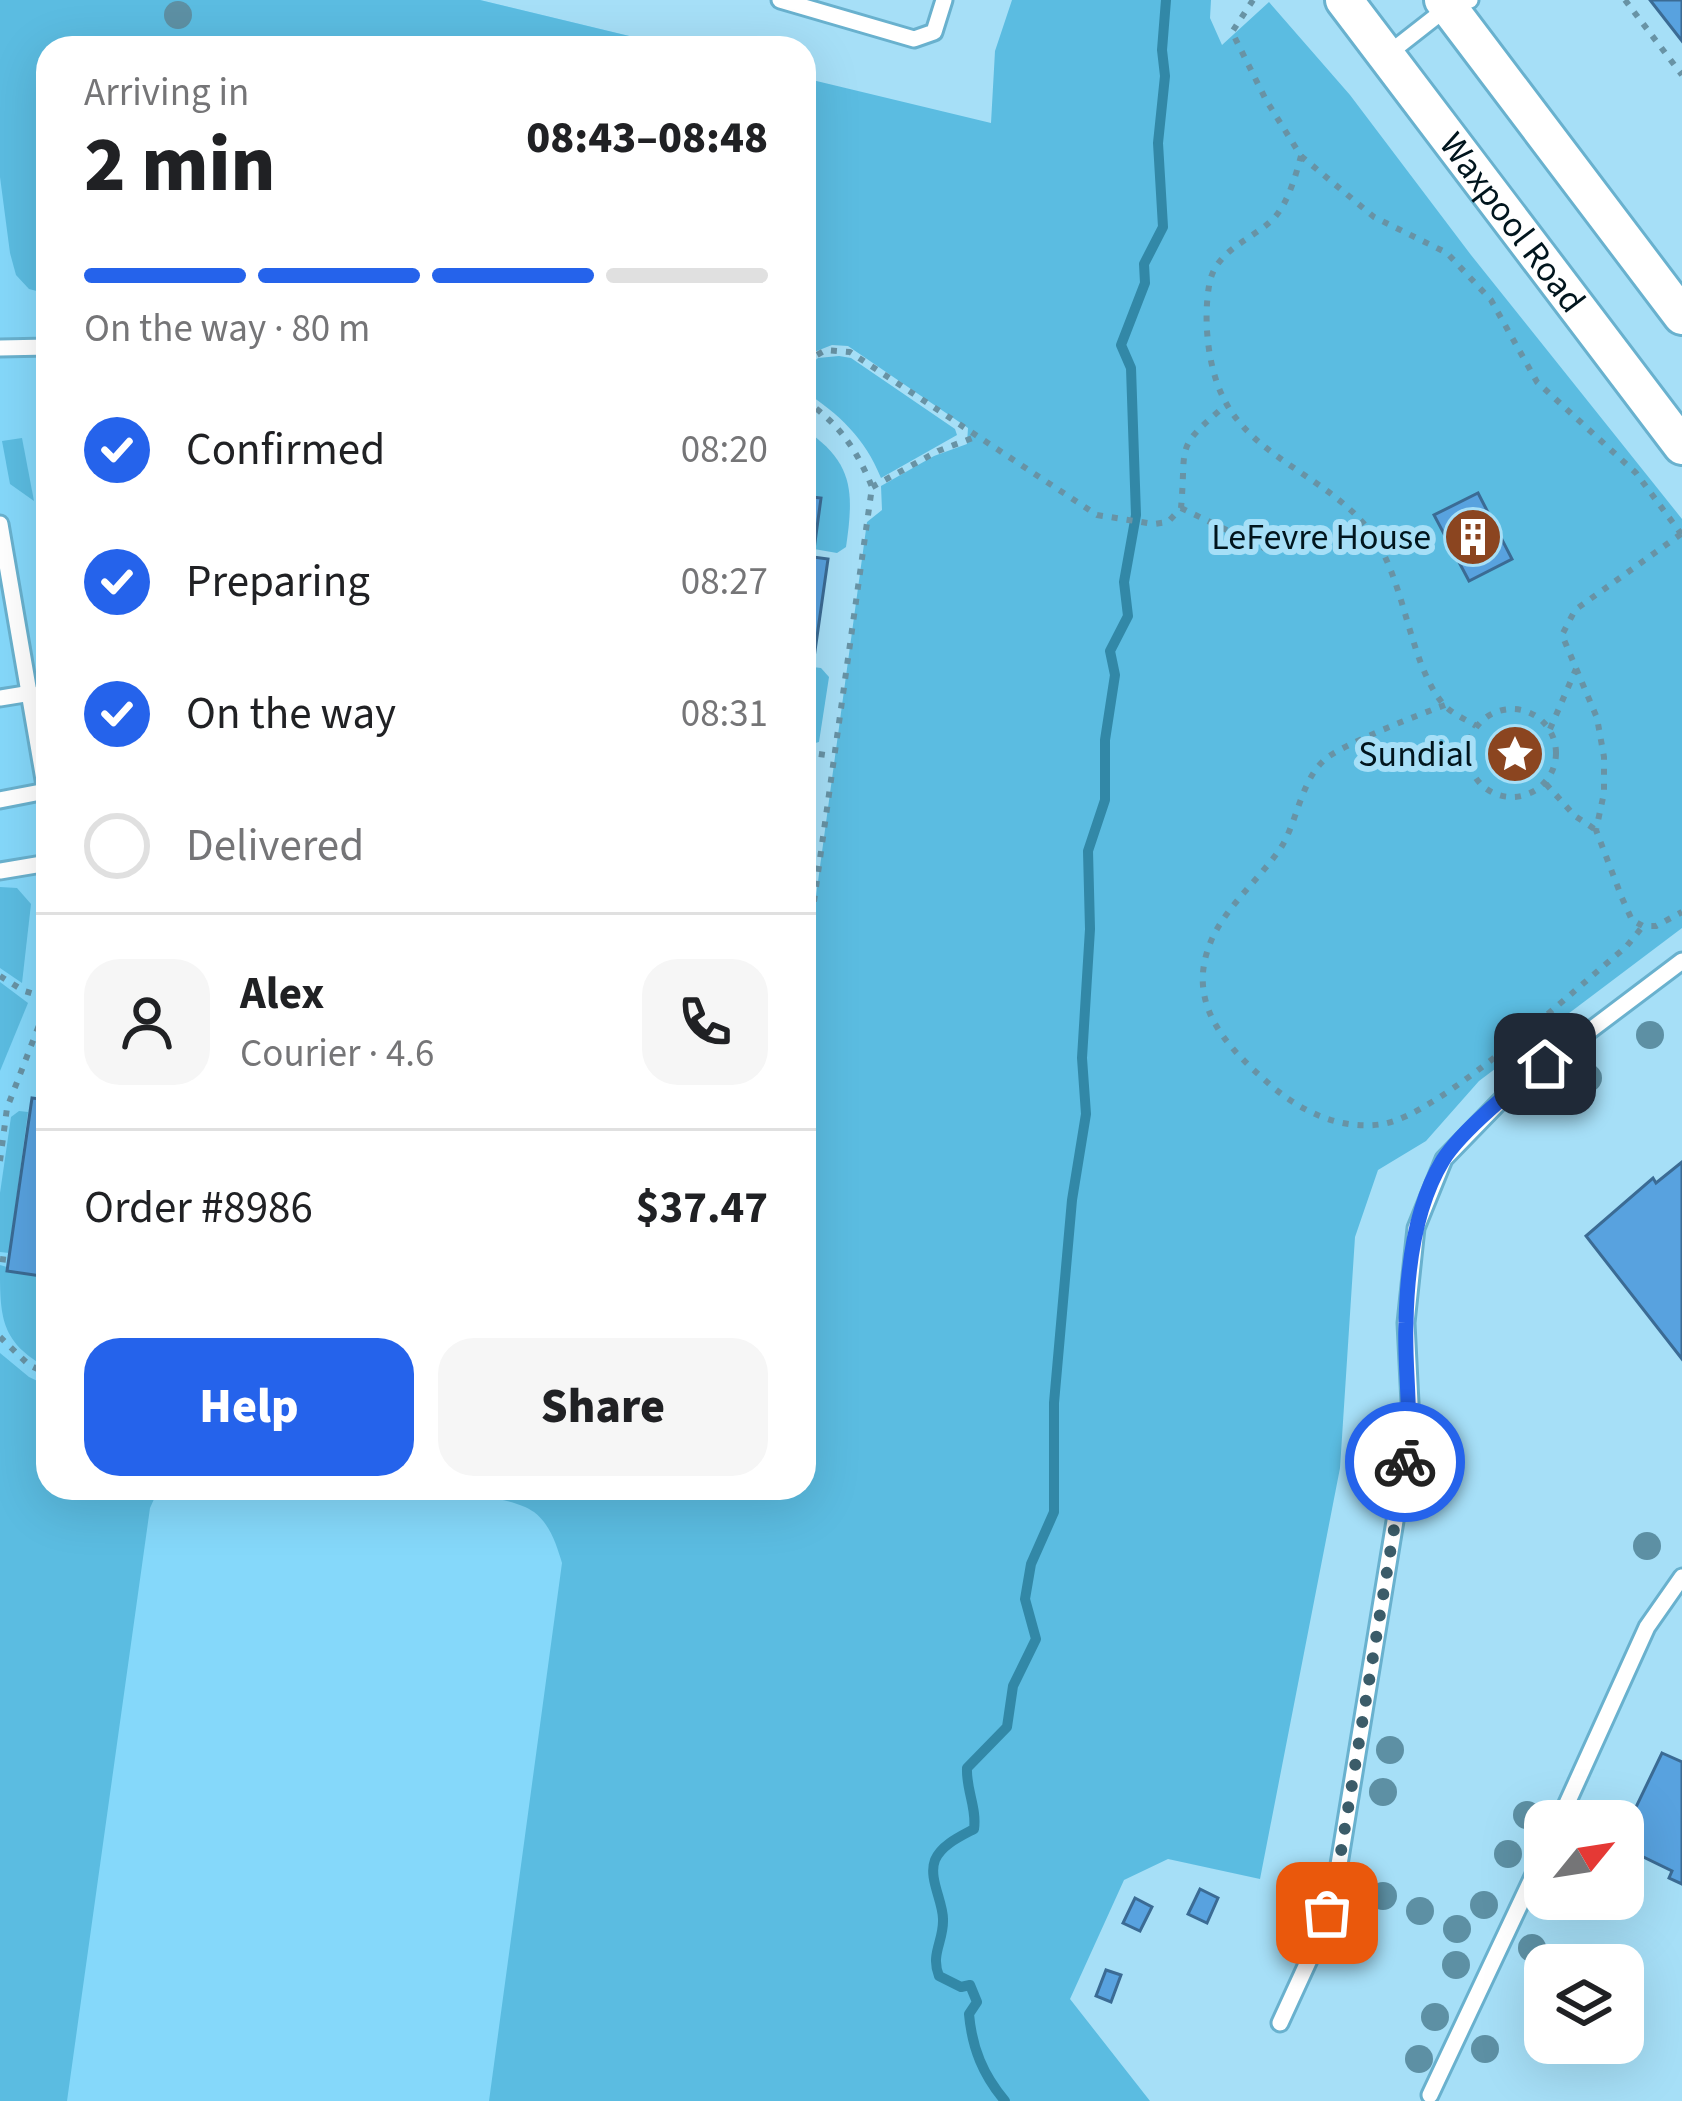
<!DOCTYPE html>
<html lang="en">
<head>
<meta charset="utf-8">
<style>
  :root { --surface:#fff; --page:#f6f6f6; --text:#202124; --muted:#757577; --line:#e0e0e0; --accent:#2563eb }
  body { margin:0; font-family:"Source Sans 3",sans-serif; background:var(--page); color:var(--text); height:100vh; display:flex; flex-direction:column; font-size:45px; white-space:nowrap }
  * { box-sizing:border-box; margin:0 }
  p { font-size:39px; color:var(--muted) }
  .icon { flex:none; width:66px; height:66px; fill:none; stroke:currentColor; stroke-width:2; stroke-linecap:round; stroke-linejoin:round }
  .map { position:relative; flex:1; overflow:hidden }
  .sheet { position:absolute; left:36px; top:36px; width:780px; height:1464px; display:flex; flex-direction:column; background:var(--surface); border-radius:36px; box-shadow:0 12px 48px #0002 }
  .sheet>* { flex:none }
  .needle { width:78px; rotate:60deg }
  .buttons { position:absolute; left:1524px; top:1800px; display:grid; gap:24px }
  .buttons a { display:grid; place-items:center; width:120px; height:120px; border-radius:24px; background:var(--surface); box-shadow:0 12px 48px #0002; font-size:60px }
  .pin { position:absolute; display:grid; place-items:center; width:102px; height:102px; color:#fff; margin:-51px; border-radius:24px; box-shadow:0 6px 18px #0006 }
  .courier { position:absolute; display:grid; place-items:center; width:120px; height:120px; margin:-60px; border:9px solid #2563eb; border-radius:50%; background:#fff; color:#222; box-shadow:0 3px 15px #0007 }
  .overview em { font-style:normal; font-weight:800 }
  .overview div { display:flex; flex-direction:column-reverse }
  .overview { display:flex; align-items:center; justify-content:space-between; height:204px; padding:0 48px }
  h1 { font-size:78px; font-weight:800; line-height:90px }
  .bar { display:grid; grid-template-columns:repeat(4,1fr); gap:18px 12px; align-content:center; height:144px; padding:0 48px }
  .bar i { height:15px; border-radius:9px; background:var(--line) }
  .bar .selected { background:var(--accent) }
  .bar p { grid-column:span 4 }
  .line { display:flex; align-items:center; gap:30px; padding:0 48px; border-top:3px solid var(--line) }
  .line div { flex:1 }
  .round { display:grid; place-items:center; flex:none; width:126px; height:126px; border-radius:36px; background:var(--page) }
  ol { padding:0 48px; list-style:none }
  li { display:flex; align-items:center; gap:36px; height:132px }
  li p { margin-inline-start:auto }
  li .icon { padding:12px; border-radius:50%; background:var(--accent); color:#fff; stroke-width:4 }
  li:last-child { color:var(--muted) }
  li i { width:66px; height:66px; border:6px solid var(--line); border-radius:50% }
  .action { display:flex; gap:24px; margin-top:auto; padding:24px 48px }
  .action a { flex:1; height:138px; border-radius:36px; background:var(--accent); color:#fff; font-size:48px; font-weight:800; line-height:138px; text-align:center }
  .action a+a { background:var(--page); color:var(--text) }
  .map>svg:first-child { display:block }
</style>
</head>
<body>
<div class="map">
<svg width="1682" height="2101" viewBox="0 0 1682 2101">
  <rect width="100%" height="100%" fill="#a6dff7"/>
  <polygon fill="#85d8fa" points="0,0 480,0 679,48 48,48 48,1488 751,1488 675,2101 0,2101"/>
  <g fill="#5bbce1">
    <polygon points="0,0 480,0 679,48 48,48 48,294 29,289 16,275 10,253 0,177"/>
    <path d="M1012 0H1211L1210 18 1222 45 1269 2 1350 95 1471 255 1682 519V928L1479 1081 1426 1141 1378 1170 1355 1237 1340 1468 1260 1879 1168 1859 1124 1880 1070 1999 1150 2101H489L562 1563C557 1546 550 1524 534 1512 509 1494 443 1493 411 1488H804V984L867 522 882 510 881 486 934 456 967 444 968 428 848 346 832 345 804 356V78L991 123 995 51Z"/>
    <path d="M839 356 851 358 955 429 957 435 881 478C865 438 839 414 804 391V370L818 358Z"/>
    <path d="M804 429C854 462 854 492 846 547L837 553 814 549 804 496Z"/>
    <polygon points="22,438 34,501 10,484 2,441"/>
    <polygon points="804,666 821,668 829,677 819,742 804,746"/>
    <polygon points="0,887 17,888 31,904 22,983 0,968"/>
    <polygon points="0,982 28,1003 0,1071"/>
    <polygon points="19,1111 28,1112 9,1253 0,1252 0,1193 11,1117"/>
    <path d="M0 1265 7 1267 8 1271 48 1277V1368C0 1342 0 1317 0 1265Z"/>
    <polygon points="0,1353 29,1377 48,1386 48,1488 159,1488 150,1508 67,2101 0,2101"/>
  </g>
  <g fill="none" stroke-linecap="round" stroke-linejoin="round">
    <path stroke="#3288a7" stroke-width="10" d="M1005 2101C983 2075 972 2048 969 2014L977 2002 970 1985 961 1987 939 1976C930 1954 944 1941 943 1919 943 1901 928 1878 935 1860 941 1845 961 1836 974 1829 977 1808 966 1790 967 1768L1007 1727 1013 1686 1036 1639 1025 1599 1031 1564 1054 1512V1403L1072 1200 1086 1114 1082 1058 1090 929 1088 851 1105 800V740L1115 675 1110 651 1128 616 1124 582 1136 515 1131 368 1121 345 1145 283 1144 264 1163 227 1158 143 1165 76 1162 50 1166 0"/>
  </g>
  <g fill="#58a2df" stroke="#3b6b94" stroke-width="3">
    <polygon points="1650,0 1682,0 1682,41"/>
    <polygon points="1478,493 1512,559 1469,581 1434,515"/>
    <polygon points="804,496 821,498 813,557 828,559 814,658 804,656"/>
    <polygon points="32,1098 48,1100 48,1277 7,1271"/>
    <polygon points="1682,1162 1682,1359 1586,1236 1653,1178 1656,1183"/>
    <polygon points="1662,1753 1682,1762 1682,1884 1669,1878 1672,1871 1623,1847 1623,1834"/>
    <polygon points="1200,1889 1218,1898 1207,1923 1188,1914"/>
    <polygon points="1135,1898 1152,1907 1140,1931 1123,1923"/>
    <polygon points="1106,1970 1121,1975 1111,2002 1096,1996"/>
  </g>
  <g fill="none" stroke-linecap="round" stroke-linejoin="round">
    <g stroke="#69b1ce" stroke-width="21">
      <g id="service">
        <polyline points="780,0 914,39 934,32 944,0"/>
        <polyline points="1388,54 1448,7 1470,0"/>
        <polyline points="0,348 48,347"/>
        <polyline points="0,524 48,803"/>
        <polyline points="0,698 31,693"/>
        <polyline points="0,800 46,791"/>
        <polyline points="0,871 48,863"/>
        <polyline points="1559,1821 1647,1627 1682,1577"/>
        <polyline points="1280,2023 1319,1938 1335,1889 1411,1423 1406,1323 1416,1228 1444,1159 1511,1090 1682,961"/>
        <polyline points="1430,2095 1545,1851"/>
      </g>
    </g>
    <g stroke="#69b1ce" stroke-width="42">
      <g id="tertiary">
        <path id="s1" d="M1344 0 1682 446"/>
        <polyline points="1443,0 1682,316"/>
      </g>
    </g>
    <g stroke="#6893a5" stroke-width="6" stroke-dasharray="6 9" stroke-linecap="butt">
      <path d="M1253 0 1232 32 1266 100 1301 156C1295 178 1287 207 1270 222 1247 242 1214 252 1209 286 1203 322 1208 371 1226 403 1257 459 1330 479 1369 530 1406 577 1408 665 1445 706 1453 714 1467 720 1476 726"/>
      <polyline points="1625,0 1682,75"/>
      <polyline points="1301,156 1374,217 1447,253 1491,300 1537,382 1636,473 1682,535"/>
      <path d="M804 362 826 350 850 352 1097 515 1154 524 1168 522 1181 508C1187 443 1173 450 1226 405"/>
      <path d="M804 400C839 423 857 450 872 487L804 973"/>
      <polyline points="872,487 938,451 975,437"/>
      <polyline points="1181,508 1266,549"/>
      <polyline points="1681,534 1575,610 1562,635 1597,718 1604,757 1604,793 1596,830 1622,898 1632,920 1643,926 1656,926 1682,912"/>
      <path d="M1445 705C1418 715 1349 742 1328 757 1302 776 1298 819 1282 846 1261 878 1226 906 1211 941 1185 1003 1225 1045 1267 1082 1298 1110 1339 1131 1383 1124 1441 1114 1575 989 1626 947L1643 926"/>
      <circle cx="1512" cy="753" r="44"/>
      <polyline points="1550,729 1576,669"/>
      <polyline points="804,752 833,756"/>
      <polyline points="1546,784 1575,816 1596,830"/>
      <polyline points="0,976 24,991 48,998"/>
      <polyline points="0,1161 7,1108 48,1002"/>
      <polyline points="0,1259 9,1260"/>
      <polyline points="0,1337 29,1365 48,1374"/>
    </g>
    <use href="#service" stroke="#fff" stroke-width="15"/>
    <use href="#tertiary" stroke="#fff" stroke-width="36"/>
  </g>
  <g fill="#5d90a4">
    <circle cx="178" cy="15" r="14"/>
    <circle cx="1650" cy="1035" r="14"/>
    <circle cx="1588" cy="1078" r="14"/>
    <circle cx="1647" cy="1546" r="14"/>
    <circle cx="1390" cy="1750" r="14"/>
    <circle cx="1383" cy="1792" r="14"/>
    <circle cx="1527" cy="1815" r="14"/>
    <circle cx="1508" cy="1854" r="14"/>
    <circle cx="1306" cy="1884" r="14"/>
    <circle cx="1383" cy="1896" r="14"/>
    <circle cx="1484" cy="1905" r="14"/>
    <circle cx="1420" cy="1911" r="14"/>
    <circle cx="1457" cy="1929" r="14"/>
    <circle cx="1532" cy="1948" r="14"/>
    <circle cx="1456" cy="1965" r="14"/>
    <circle cx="1435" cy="2017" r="14"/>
    <circle cx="1485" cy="2049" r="14"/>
    <circle cx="1419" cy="2059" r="14"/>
  </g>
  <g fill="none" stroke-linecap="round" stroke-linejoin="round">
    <polyline stroke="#3b5c69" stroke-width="12" stroke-dasharray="0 21.6" points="1327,1913 1335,1888 1405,1462"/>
    <path stroke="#2563eb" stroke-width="15" d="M1405 1462C1413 1414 1404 1370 1406 1323 1407 1270 1415 1206 1443 1160 1461 1131 1517 1085 1545 1064"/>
  </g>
  <defs>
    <g id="building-disc" transform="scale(3)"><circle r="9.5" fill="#8b4520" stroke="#a6dff7"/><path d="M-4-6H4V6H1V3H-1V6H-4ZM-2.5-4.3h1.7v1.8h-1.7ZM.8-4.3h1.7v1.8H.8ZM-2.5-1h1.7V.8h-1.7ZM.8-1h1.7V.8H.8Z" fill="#fff"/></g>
    <g id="sight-disc" transform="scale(3)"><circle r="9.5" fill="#8b4520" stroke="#a6dff7"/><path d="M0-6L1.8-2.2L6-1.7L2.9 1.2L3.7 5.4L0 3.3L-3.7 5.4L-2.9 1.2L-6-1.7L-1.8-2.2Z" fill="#fff"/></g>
  </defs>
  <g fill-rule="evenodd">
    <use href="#building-disc" x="1473" y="537"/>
    <use href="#sight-disc" x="1515" y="754"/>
  </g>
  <g text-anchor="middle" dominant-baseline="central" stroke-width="12" stroke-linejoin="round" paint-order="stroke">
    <g font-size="36" fill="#01151d" stroke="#a6dff7">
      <text stroke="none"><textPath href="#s1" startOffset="279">Waxpool Road</textPath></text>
    </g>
    <g font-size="36" fill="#01151d" stroke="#a6dff7" text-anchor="end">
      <text x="1431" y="537">LeFevre House</text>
      <text x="1473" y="754">Sundial</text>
    </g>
  </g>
</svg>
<div class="buttons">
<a><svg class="needle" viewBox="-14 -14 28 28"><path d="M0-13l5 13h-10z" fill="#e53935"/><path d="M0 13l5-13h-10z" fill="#757577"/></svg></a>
<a><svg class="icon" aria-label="layers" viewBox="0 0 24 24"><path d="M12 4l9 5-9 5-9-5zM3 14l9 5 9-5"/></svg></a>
</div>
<div class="pin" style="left:1327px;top:1913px;background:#ea580c"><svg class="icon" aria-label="bag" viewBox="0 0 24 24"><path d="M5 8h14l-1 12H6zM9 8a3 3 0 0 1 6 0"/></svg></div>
<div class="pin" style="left:1545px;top:1064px;background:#1f2937"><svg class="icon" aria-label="home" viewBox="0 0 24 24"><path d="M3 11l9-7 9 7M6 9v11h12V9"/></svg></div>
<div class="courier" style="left:1405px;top:1462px"><svg class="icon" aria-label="bike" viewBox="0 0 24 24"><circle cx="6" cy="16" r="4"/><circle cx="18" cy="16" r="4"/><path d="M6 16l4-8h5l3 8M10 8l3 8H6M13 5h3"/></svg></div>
<section class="sheet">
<div class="overview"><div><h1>2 min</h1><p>Arriving in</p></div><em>08:43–08:48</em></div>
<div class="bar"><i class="selected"></i><i class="selected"></i><i class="selected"></i><i></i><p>On the way · 80 m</p></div>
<ol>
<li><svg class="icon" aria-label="check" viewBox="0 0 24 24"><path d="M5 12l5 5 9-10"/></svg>Confirmed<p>08:20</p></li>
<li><svg class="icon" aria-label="check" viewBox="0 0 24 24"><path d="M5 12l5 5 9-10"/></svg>Preparing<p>08:27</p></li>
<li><svg class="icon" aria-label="check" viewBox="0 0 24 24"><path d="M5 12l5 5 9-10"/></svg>On the way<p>08:31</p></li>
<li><i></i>Delivered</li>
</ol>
<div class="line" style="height:216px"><a class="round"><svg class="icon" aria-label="person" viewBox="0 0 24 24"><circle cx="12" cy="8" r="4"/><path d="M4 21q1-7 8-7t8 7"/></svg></a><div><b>Alex</b><p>Courier · 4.6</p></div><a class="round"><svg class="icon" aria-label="phone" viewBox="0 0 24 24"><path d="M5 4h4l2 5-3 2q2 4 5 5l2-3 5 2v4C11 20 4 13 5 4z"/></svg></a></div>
<div class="line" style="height:156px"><div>Order #8986</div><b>$37.47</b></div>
<div class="action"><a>Help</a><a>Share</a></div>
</section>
</div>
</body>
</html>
